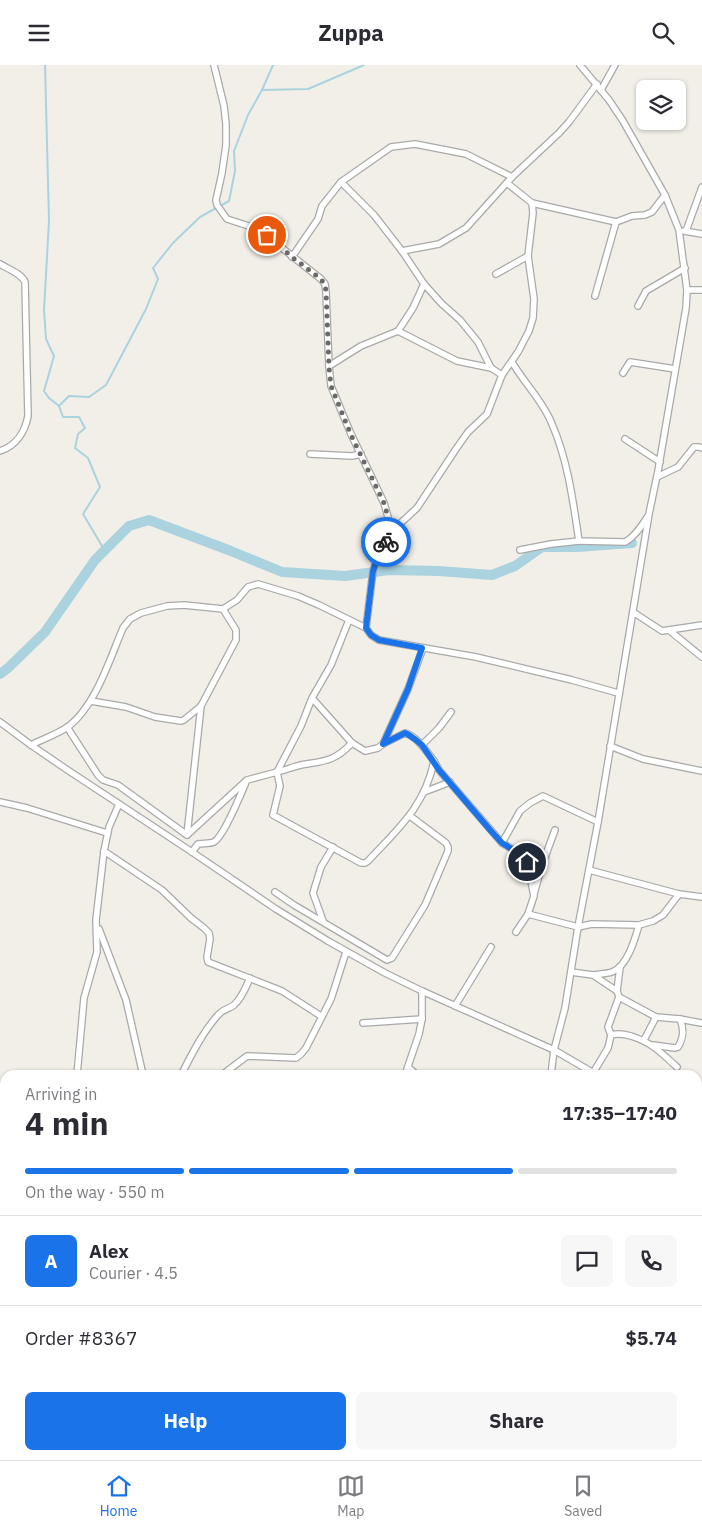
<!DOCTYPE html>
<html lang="en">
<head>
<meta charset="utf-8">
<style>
  :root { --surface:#fff; --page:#f7f7f7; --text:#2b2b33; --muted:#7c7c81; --line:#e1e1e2; --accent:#1a73e8 }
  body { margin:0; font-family:"IBM Plex Sans",sans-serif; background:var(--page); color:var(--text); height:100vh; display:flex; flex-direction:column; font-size:19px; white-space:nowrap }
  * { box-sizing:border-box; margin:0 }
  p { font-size:16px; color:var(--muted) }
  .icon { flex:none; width:28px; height:28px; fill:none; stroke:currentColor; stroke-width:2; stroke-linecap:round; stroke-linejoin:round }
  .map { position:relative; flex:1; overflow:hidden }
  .panel { position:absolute; left:0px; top:1005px; width:702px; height:390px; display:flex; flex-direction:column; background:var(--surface); border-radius:15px 15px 0 0; box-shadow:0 1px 4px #0004 }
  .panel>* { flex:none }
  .tools { position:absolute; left:636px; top:15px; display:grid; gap:10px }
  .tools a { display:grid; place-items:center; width:50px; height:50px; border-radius:8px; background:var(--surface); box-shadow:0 1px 4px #0004; font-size:25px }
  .pin { position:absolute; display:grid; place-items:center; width:42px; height:42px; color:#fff; margin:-21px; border:2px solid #fff; border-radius:50%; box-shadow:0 1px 5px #0007 }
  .courier { position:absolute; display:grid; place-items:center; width:50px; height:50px; margin:-25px; border:4px solid #1a73e8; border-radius:50%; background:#fff; color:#222; box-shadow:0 1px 6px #0007 }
  .headline em { font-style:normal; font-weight:800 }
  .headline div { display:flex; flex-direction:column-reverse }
  .headline { display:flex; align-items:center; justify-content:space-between; height:85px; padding:0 25px }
  h1 { font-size:32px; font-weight:800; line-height:38px }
  .bar { display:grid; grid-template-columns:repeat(4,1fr); gap:8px 5px; align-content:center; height:60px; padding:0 25px }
  .bar i { height:6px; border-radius:4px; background:var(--line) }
  .bar .active { background:var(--accent) }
  .bar p { grid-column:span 4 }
  .line { display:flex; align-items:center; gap:12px; padding:0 25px; border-top:1px solid var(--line) }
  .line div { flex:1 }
  .round { display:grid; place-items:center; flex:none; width:52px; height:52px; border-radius:8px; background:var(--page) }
  .button { display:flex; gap:10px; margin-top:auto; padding:10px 25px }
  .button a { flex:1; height:58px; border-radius:8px; background:var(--accent); color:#fff; font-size:20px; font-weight:800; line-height:58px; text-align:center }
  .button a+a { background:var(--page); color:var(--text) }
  header { display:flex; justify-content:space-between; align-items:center; height:65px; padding:0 25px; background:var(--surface); font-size:22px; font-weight:800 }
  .dock { display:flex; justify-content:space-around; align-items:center; height:70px; border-top:1px solid var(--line); background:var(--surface); font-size:14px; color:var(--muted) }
  .dock a { display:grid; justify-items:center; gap:2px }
  .dock .active { color:var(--accent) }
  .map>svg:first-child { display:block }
</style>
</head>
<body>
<header><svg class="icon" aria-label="menu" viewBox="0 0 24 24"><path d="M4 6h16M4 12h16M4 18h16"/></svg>Zuppa<svg class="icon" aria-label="search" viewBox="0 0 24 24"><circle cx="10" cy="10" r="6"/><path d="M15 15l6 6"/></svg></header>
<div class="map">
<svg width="702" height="1395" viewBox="0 0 702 1395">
  <rect width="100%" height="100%" fill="#f2efe9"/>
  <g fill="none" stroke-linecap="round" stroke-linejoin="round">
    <g stroke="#aad3df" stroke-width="2">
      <polyline points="45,0 49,156 44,245 46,274 54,291 44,326 49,333 59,341"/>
      <polyline points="262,25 308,24 364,0"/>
      <polyline points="105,486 83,449 100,422 88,393 75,383 78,369 85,363 79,352 63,352 59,341 69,331 89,332 106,320 146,244 158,214 153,203 173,178 200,152 229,136 235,106 234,86 248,50 262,25 273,0"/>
    </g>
    <polyline stroke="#aad3df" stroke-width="10" points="0,609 8,603 45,567 95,495 129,461 149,455 231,486 282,507 345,511 389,505 439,506 492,510 515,501 542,482 577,482 632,478"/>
    <g stroke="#a9a9a9" stroke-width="8">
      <g id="minor">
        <polyline points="214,0 224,41 226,59 226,80 222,108 216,135 217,140 227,154 258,164 321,214 325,219 326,227 329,301 331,321 351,369 384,438 392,466"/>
        <polyline points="601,25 615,0"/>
        <polyline points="341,117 374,150 402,186 424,219 442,239 460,255 478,277 491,303 502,310"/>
        <polyline points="532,138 616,157"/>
        <polyline points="684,166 702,169"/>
        <polyline points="686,166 702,122"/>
        <polyline points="402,186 439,179 466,163 512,112 559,68 569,57 597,19"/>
        <polyline points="292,192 318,154 322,141 341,117 391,82 415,79 466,89 512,112"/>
        <path d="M0 199C8 204 21 208 25 217L28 351C25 367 16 381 0 386"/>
        <polyline points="496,209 528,191"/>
        <polyline points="687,225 702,225"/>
        <polyline points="595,231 616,157 632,151 645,150 652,147 665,130"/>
        <polyline points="638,241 646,226 685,203"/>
        <polyline points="398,266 457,296 491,303"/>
        <path d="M512 297C524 318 543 336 552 359 568 396 573 436 579 476L625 477C635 472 642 460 648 451"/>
        <polyline points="329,301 361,281 398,266 413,243 424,219"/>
        <polyline points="623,308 630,297 675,304"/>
        <polyline points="625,374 660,397"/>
        <polyline points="310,389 352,391 361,389"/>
        <polyline points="657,412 678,402 694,382 699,382 702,383"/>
        <polyline points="520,485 551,479 579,476"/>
        <polyline points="633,547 662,566 702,560"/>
        <polyline points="349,555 331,600 312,633 352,678 365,686 378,683 383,679 408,624 423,583"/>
        <polyline points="366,563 373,506 376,497 392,466 417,443 456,384 468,367 487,349 502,310 518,287 529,266 533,253 534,234 528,191 533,148 532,138 507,118"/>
        <polyline points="670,566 702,592"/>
        <path d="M312 633 301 661 277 707C285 705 293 702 301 700 324 696 334 697 352 678"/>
        <polyline points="91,636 126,642 155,652 181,656 184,655 201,641 236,575 236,565 223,544"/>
        <polyline points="0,657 31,680 66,704 192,787 276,844 328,876 385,908 422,926 554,985 597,1010"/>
        <path d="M67 662 98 710 103 715 118 720 187 770 247 715 277 707 280 721 273 750 361 798H365L368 796C398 764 425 741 434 696 426 686 418 672 405 668L383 679"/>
        <path d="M31 680C43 674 58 669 69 661 96 640 110 593 123 563L130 554 141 548 167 541 184 540 223 544 237 535 248 522 258 519 298 531 319 540 366 563 371 570 379 575 476 592 572 615 618 628"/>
        <polyline points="422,680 439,663 451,647"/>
        <polyline points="610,681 643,694 702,706"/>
        <polyline points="434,696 439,705 502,778 519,788 525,792 527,797 534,831 528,849"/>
        <polyline points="424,727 450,717"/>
        <polyline points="0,737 27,743 107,768"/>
        <polyline points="187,770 201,641"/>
        <polyline points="502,778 520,746 530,738 543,731 598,757"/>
        <polyline points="104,786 162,825 191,853 204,863 209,868 210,874 207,892 208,897 282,926 321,951"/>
        <path d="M192 787 198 779C203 778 209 779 214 777 224 771 241 729 246 717"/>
        <polyline points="589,805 679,829 702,832"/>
        <polyline points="275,827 294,840 387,895 392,893 425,840 448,786 448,782 446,778 410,751"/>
        <polyline points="534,829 542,800 555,765"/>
        <polyline points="323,856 313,828 321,802 333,782"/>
        <polyline points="99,864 126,935 143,1010"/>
        <polyline points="516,867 528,849 578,862 592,859 639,860 653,856 663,850 679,829"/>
        <polyline points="571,907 593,910 617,926"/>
        <path d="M593 910C599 909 606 909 612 907 627 902 635 874 639 860"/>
        <polyline points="619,932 656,952 680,954 701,958"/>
        <polyline points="455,941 491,882"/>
        <polyline points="363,958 422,954"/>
        <polyline points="611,970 608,962 619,932 617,926 620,902"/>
        <polyline points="644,975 656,952"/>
        <path d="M653 980 675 983 678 982C684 972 684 964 680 954"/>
        <polyline points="408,1002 417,1010"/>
        <polyline points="77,1010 84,933 97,887 96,855 104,786 109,762 119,739"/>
        <path d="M181 1010C192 989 202 968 218 950 223 944 229 944 234 940 242 933 246 922 250 913"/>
        <polyline points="222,1010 247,991 296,993 301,989 306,983 331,934 346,887"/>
        <polyline points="405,1010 419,969 422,954 422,926"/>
        <polyline points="551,1010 554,985 565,943 578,862 598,757 649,449 658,406 686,243 687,225 679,165 665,130 623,56 609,35 580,0"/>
        <path d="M589 1010 593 1008 608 983 611 970C619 968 624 969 631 971 653 978 661 988 677 1002"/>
        <polyline points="698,1052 702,1053"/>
        <polyline points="0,1069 5,1065"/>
        <polyline points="698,1092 702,1085"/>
        <polyline points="0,1110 5,1112"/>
        <polyline points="0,1158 5,1138"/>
        <polyline points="0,1209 5,1213"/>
        <polyline points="698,1278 702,1277"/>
        <polyline points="0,1291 5,1290"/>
        <polyline points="698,1322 702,1326"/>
        <polyline points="0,1336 5,1337"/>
        <polyline points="0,1381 5,1384"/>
        <polyline points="18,1390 28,1395"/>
        <polyline points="176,1390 180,1392 197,1391 211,1395"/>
        <polyline points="277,1390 279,1395"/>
        <polyline points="393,1390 407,1395"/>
        <polyline points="593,1390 594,1395"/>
        <polyline points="326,1395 351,1390"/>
      </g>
    </g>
    <use href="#minor" stroke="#fff" stroke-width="5.5"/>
  </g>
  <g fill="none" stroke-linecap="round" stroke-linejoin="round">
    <polyline stroke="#6b6a68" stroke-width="5" stroke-dasharray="0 9" points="267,170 292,192 321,214 325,220 326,226 329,302 331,321 351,370 384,438 392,466 386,477"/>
    <polyline stroke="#1a73e8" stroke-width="6" points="386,477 376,497 373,506 366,563 371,570 379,575 422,583 408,624 383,679 405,668 409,670 416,675 422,680 439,705 491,766 502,778 525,792 527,797"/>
  </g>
</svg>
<div class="tools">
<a><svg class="icon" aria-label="layers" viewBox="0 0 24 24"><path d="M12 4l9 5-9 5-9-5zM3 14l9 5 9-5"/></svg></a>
</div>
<div class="pin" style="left:267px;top:170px;background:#ea580c"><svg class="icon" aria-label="bag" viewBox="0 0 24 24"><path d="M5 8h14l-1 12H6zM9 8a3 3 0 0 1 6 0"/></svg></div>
<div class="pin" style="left:527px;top:797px;background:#1f2937"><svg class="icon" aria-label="home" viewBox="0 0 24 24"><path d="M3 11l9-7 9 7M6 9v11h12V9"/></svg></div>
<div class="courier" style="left:386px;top:477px"><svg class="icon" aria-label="bike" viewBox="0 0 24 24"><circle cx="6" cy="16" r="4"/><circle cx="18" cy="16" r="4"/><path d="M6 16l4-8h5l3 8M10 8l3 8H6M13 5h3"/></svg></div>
<section class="panel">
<div class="headline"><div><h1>4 min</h1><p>Arriving in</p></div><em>17:35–17:40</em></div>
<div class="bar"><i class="active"></i><i class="active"></i><i class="active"></i><i></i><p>On the way · 550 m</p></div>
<div class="line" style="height:90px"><b class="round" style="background:var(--accent);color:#fff">A</b><div><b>Alex</b><p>Courier · 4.5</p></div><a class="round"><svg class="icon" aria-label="chat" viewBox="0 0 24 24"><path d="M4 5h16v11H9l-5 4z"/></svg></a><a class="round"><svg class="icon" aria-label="phone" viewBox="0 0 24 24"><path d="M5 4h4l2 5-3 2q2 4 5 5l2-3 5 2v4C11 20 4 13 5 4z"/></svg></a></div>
<div class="line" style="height:65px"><div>Order #8367</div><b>$5.74</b></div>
<div class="button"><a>Help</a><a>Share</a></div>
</section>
</div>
<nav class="dock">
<a class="active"><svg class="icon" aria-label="home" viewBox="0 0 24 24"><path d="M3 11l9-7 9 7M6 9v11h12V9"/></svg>Home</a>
<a><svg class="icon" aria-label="map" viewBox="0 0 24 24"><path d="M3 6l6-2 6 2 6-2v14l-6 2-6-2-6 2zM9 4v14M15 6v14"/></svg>Map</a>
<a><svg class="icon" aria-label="saved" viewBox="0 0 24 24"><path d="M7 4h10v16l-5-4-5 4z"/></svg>Saved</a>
</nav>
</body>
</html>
